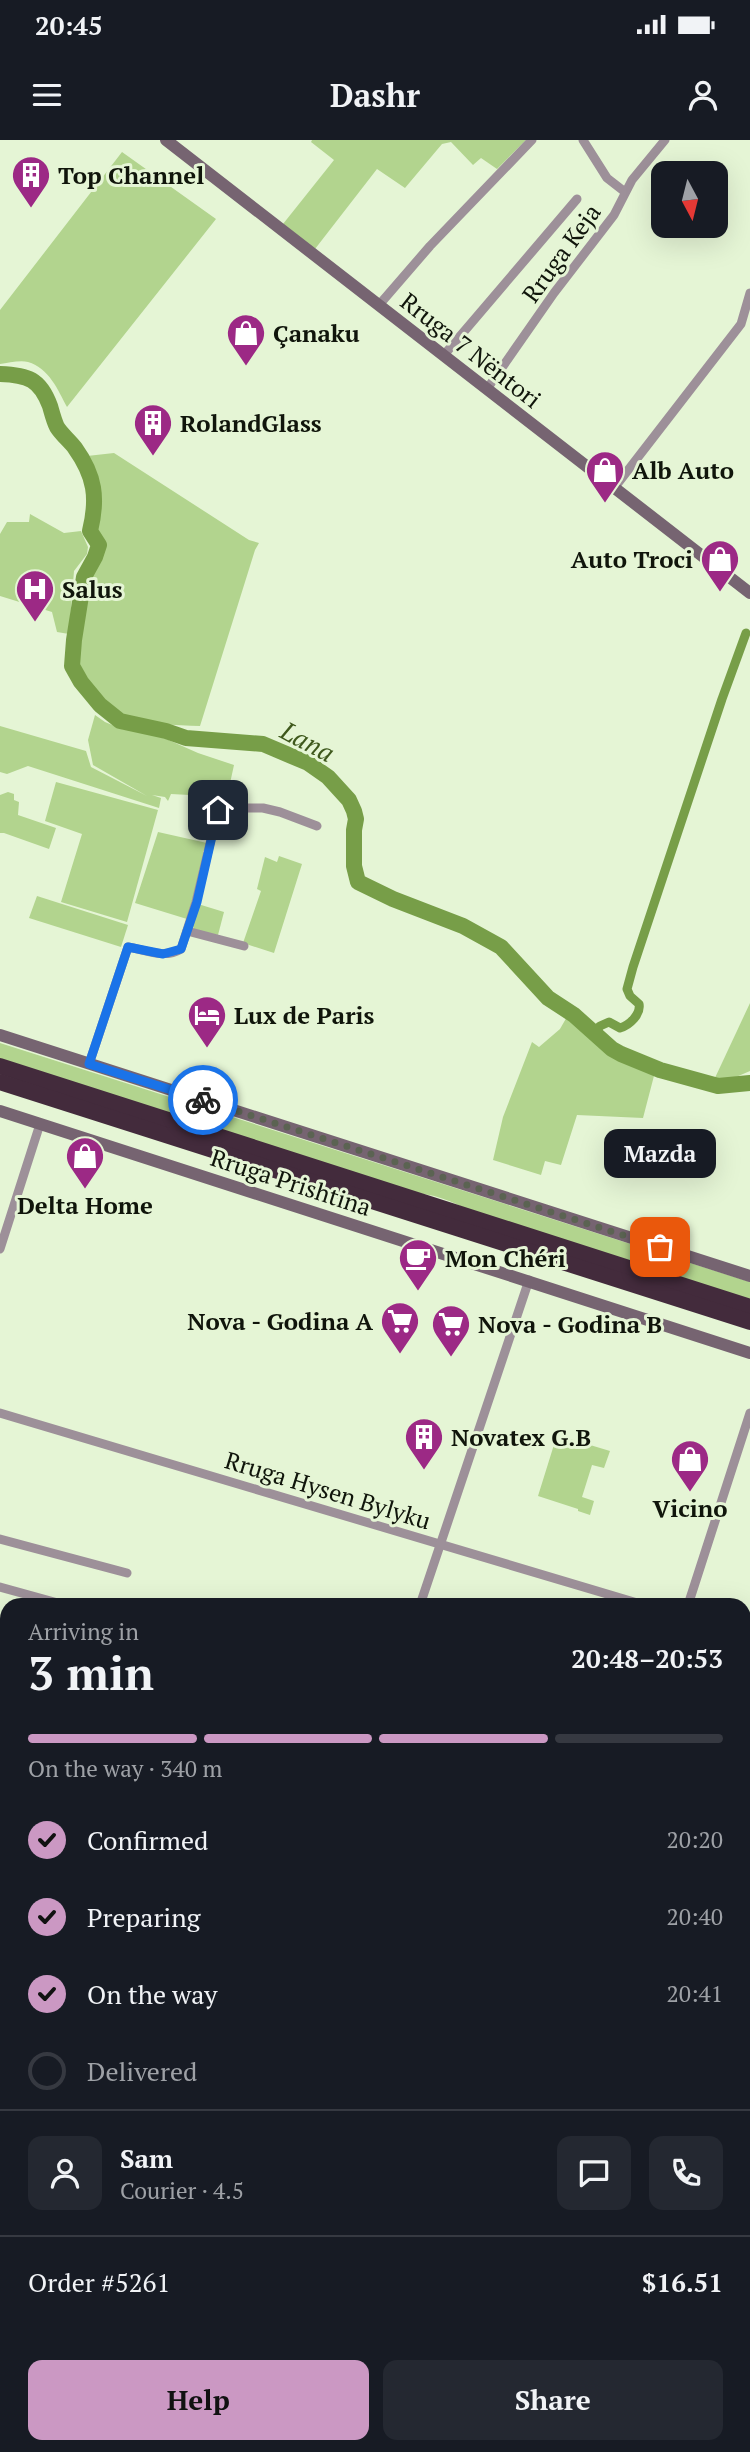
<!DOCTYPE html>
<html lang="en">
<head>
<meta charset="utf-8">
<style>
  :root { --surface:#171b24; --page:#242831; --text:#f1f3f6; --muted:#9ea1a6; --line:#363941; --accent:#cb98c3 }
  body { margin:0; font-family:"PT Serif",serif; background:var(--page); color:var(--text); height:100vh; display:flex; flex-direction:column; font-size:26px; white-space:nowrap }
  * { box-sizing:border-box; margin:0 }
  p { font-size:23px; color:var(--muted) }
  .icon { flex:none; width:38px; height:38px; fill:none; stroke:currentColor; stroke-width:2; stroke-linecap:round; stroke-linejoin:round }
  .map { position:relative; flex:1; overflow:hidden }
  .sheet { position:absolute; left:0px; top:1458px; width:751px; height:856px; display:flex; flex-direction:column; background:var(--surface); border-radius:21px 21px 0 0; box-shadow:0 7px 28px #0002 }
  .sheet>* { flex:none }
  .needle { width:46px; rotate:173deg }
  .fabs { position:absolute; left:651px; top:21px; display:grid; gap:14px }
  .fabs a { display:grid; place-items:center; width:77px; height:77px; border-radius:14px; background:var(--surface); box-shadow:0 7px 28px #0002; font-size:35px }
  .pin { position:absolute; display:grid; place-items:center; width:60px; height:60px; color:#fff; margin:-30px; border-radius:14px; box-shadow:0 4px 10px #0006 }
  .courier { position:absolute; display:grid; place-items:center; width:70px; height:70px; margin:-35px; border:5px solid #1a73e8; border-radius:50%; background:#fff; color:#222; box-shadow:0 2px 9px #0007 }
  .bubble { position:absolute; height:49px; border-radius:14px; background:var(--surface); box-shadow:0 7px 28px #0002; font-size:23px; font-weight:700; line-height:49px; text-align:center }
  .headline em { font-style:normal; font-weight:700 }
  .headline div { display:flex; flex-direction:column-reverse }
  .headline { display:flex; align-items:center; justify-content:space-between; height:119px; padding:0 28px }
  h1 { font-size:46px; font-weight:700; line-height:52px }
  .bar { display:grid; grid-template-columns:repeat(4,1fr); gap:10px 7px; align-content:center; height:84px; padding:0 28px }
  .bar i { height:9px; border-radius:5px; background:var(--line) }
  .bar .current { background:var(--accent) }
  .bar p { grid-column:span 4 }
  .line { display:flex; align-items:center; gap:18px; padding:0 28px; border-top:2px solid var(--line) }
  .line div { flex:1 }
  .round { display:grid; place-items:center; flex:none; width:74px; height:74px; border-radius:14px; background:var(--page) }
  ol { padding:0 28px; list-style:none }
  li { display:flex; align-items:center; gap:21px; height:77px }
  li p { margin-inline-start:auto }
  li .icon { padding:7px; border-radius:50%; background:var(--accent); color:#111; stroke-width:4 }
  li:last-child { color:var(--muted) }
  li i { width:38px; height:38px; border:4px solid var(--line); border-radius:50% }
  .cta { display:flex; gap:14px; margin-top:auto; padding:14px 28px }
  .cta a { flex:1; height:80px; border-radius:14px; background:var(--accent); color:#111; font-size:28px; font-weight:700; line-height:80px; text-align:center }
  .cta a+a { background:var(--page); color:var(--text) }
  .status { display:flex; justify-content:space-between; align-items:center; height:49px; padding:0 35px; background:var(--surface); direction:ltr }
  .status svg { height:19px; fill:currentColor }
  header { display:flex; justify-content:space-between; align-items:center; height:91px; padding:0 28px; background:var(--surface); font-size:32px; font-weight:700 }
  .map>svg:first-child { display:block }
</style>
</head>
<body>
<div class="status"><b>20:45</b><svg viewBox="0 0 49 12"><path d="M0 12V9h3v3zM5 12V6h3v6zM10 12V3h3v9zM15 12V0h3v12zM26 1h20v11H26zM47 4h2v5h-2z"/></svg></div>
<header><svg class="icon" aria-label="menu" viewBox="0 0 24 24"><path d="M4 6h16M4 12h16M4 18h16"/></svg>Dashr<svg class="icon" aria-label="person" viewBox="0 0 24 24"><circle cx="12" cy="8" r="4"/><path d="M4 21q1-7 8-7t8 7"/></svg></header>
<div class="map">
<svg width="750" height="2312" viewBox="0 0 750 2312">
  <defs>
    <pattern id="park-tufts" width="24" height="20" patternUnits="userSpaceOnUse" patternTransform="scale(1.75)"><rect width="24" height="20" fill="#b2d48e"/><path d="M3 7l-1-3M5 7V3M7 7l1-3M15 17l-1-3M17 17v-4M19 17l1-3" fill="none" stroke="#98b579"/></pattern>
  </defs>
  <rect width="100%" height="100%" fill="#e5f5d5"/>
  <g fill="#b2d48e">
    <polygon points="312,0 526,0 497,29 481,18 473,25 451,2 442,4 405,48 377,29 315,109 283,84 334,20 311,2"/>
    <path d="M122 12 216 79 67 267C58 250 49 228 28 222 20 220 8 223 0 224V170Z"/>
    <path d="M114 313 249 400 259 403 255 410 200 586C176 585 146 585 123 576 102 568 84 542 76 523L87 440 102 407 94 391 98 372 97 348 87 316Z"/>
    <polygon points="30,374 64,393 81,391 88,407 87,414 74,431 69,494 57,492 52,472 0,456 0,394 7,382 29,382"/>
    <polygon points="95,575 105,582 122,589 155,594 198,613 234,625 227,657 171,654 168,661 165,657 152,655 161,658 159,668 28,626 7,634 0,632 0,586 86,611 91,627 147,656 93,625 88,600"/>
    <polygon points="56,642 158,670 127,782 61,762 82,694 45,681"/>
    <polygon points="8,652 14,654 14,660 19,662 18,675 56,688 49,709 4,693 0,693 0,655"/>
    <polygon points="158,692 207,703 206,710 203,711 204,717 201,729 199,729 199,736 187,779 135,763"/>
    <polygon points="279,716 302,724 274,813 243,803 261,751 257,749 265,717 277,722"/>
    <polygon points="37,756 128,785 121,807 29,778"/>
    <polygon points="198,764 224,772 218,795 194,790 193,786"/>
    <polygon points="750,863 750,931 729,940 714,940"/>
    <polygon points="568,875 609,912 655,932 643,978 577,975 561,1025 545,1021 541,1035 493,1020 503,977 532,902 539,907 560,889"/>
    <path d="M0 903 750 1142V1162L471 1072C454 1061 431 1053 411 1053L0 922Z"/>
    <polygon points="557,1295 610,1311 604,1328 592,1325 582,1357 594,1361 590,1375 578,1371 578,1369 538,1356"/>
  </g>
  <polygon fill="url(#park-tufts)" points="744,2186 750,2187 750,2286 744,2285"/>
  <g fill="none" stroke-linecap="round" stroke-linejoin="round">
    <path stroke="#779e48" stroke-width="9" d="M595 892 600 886 609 882 620 888C630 885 641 874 639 864L630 856 627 849 633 827 722 559 746 493"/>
    <path stroke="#779e48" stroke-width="16" d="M0 234C28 235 40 239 50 266 52 273 54 281 57 287 62 295 70 301 75 308 95 336 98 358 90 391L99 405 95 417 84 437 74 500 72 526 81 542 100 565 120 581 166 591 186 598 263 604 308 623 328 637 349 660 354 671 356 679 354 690V726L358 742 393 759 463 786 501 807 548 858 574 875 612 909 621 914 660 930 718 946 750 943"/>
    <g stroke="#9d9099" stroke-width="9">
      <polyline points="583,0 607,38 625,52"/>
      <polyline points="379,165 430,106 532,0"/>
      <polyline points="444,215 577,59"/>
      <polyline points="487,249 554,153 614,75 632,40 665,0"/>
      <polyline points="615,347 741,184 750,153"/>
      <polyline points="187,791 244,806"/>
      <path d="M89 924 128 807C146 810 164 819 181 809L196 762 218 670 223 668H263L280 672 317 686"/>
      <polyline points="0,1109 40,984"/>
      <polyline points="0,1273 644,1465"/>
      <polyline points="0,1399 127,1433"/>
      <polyline points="0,1447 65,1465"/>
      <polyline points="420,1465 529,1140"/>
      <polyline points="688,1465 750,1273"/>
      <polyline points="0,1492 7,1494"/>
      <polyline points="0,1546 7,1547"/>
      <polyline points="0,1578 7,1579"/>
      <polyline points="0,1634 7,1635"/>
      <polyline points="0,1787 7,1788"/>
      <polyline points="0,1860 7,1861"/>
      <polyline points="744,1918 750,1919"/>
      <polyline points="744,1952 750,1953"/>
      <polyline points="744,2085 750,2086"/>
      <polyline points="195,2306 219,2312"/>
      <polyline points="179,2312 186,2306"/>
      <polyline points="352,2312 353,2306"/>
    </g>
    <g stroke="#9d9099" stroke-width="10">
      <polyline points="0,2290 7,2297"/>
      <polyline points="17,2306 23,2312"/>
    </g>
    <g stroke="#766471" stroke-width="12">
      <polyline points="166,0 750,453"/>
      <polyline points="0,895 750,1136"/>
      <polyline points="0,971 750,1213"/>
    </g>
    <g stroke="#432b3c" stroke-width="16">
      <polyline points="0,926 750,1167"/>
      <polyline points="0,942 750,1182"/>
    </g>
  </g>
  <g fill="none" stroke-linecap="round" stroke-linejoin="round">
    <polyline stroke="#5b6352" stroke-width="7" stroke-dasharray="0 12.6" points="203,960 660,1107"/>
    <polyline stroke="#1a73e8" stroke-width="9" points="203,960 89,924 128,807 163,814 181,809 197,762 218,670"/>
  </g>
  <defs>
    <g id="building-pin" transform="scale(2.0125)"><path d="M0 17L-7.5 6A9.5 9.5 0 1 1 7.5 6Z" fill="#9c2985" stroke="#e5f5d5"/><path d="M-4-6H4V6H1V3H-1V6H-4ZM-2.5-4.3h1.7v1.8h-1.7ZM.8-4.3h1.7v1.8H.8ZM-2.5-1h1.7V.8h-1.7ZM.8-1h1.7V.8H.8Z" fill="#fff"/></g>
    <g id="shop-pin" transform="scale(2.0125)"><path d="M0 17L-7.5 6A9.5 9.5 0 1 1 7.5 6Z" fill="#9c2985" stroke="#e5f5d5"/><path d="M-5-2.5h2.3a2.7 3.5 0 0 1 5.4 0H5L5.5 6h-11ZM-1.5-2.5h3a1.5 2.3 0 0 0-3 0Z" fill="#fff"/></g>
    <g id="hospital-pin" transform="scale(2.0125)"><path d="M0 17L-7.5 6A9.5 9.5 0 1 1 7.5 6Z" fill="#9c2985" stroke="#e5f5d5"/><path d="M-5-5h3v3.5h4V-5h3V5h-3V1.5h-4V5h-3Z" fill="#fff"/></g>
    <g id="hotel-pin" transform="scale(2.0125)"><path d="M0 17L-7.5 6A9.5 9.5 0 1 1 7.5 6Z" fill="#9c2985" stroke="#e5f5d5"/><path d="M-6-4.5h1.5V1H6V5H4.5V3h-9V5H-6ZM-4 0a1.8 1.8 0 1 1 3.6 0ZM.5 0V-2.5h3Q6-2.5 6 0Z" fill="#fff"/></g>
    <g id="cafe-pin" transform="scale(2.0125)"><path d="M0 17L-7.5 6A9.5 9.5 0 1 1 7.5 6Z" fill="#9c2985" stroke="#e5f5d5"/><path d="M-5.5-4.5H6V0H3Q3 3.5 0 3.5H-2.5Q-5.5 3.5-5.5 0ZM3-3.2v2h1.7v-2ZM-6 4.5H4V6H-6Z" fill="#fff"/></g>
    <g id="supermarket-pin" transform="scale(2.0125)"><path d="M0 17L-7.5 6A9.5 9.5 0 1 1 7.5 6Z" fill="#9c2985" stroke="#e5f5d5"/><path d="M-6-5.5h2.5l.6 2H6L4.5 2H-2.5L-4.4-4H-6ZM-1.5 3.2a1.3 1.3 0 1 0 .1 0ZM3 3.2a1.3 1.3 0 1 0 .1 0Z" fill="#fff"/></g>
  </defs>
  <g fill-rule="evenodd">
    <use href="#building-pin" x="31" y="35"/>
    <use href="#shop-pin" x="246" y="193"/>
    <use href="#building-pin" x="153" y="283"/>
    <use href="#shop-pin" x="605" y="330"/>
    <use href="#shop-pin" x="720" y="419"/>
    <use href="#hospital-pin" x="35" y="449"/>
    <use href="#hotel-pin" x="207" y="875"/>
    <use href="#shop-pin" x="85" y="1016"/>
    <use href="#cafe-pin" x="418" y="1118"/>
    <use href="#supermarket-pin" x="400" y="1181"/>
    <use href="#supermarket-pin" x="451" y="1184"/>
    <use href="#building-pin" x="424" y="1297"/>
    <use href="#shop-pin" x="690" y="1319"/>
  </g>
  <g text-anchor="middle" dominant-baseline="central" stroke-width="6" stroke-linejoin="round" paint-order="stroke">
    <g font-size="24" font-weight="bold" fill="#10150b" stroke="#e5f5d5" text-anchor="start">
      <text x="58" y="35">Top Channel</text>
      <text x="273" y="193">Çanaku</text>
      <text x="180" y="283">RolandGlass</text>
      <text x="632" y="330">Alb Auto</text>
      <text x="693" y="419" text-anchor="end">Auto Troci</text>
      <text x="62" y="449">Salus</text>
      <text x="234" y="875">Lux de Paris</text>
      <text x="85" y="1065" text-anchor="middle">Delta Home</text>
      <text x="445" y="1118">Mon Chéri</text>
      <text x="373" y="1181" text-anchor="end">Nova - Godina A</text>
      <text x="478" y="1184">Nova - Godina B</text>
      <text x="451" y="1297">Novatex G.B</text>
      <text x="690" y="1368" text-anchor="middle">Vicino</text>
    </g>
    <g font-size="24" fill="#10150b" stroke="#e5f5d5">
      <text transform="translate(561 113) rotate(-54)">Rruga Keja</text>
      <text transform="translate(471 210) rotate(38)">Rruga 7 Nëntori</text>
      <text transform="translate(291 1042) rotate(18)">Rruga Prishtina</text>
      <text transform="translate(328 1350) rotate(17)">Rruga Hysen Bylyku</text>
    </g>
    <g font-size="26" font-style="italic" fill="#3e581c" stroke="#e5f5d5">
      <text transform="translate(308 601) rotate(28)">Lana</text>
    </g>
  </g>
</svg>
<div class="fabs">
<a><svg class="needle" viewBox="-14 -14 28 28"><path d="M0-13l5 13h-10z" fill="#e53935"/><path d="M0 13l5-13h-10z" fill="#9ea1a6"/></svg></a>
</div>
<div class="pin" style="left:660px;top:1107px;background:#ea580c"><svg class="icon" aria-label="bag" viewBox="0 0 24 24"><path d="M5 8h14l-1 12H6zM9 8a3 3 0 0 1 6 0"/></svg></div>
<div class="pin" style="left:218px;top:670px;background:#1f2937"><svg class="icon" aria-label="home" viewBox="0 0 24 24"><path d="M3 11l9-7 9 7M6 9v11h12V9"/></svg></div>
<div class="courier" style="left:203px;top:960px"><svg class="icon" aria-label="bike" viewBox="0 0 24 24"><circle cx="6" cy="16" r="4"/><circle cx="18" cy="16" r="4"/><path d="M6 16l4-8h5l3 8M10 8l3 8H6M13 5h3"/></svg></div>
<div class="bubble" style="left:604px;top:989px;width:112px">Mazda</div>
<section class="sheet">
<div class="headline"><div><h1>3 min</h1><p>Arriving in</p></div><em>20:48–20:53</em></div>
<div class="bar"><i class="current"></i><i class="current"></i><i class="current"></i><i></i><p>On the way · 340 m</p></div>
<ol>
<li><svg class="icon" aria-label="check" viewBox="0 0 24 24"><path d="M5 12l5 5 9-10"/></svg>Confirmed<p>20:20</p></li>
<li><svg class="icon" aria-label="check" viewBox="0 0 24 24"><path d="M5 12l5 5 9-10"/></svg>Preparing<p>20:40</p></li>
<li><svg class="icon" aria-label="check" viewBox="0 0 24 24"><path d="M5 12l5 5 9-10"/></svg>On the way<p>20:41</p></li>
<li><i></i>Delivered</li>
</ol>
<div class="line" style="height:126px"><a class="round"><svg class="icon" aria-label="person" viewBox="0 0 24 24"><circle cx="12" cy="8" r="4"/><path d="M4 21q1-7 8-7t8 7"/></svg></a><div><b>Sam</b><p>Courier · 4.5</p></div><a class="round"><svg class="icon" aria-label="chat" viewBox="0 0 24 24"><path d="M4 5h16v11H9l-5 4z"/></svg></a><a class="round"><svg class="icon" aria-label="phone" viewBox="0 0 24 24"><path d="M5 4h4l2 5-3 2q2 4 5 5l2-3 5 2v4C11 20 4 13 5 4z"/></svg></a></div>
<div class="line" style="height:91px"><div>Order #5261</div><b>$16.51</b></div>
<div class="cta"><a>Help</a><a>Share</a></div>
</section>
</div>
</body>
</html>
